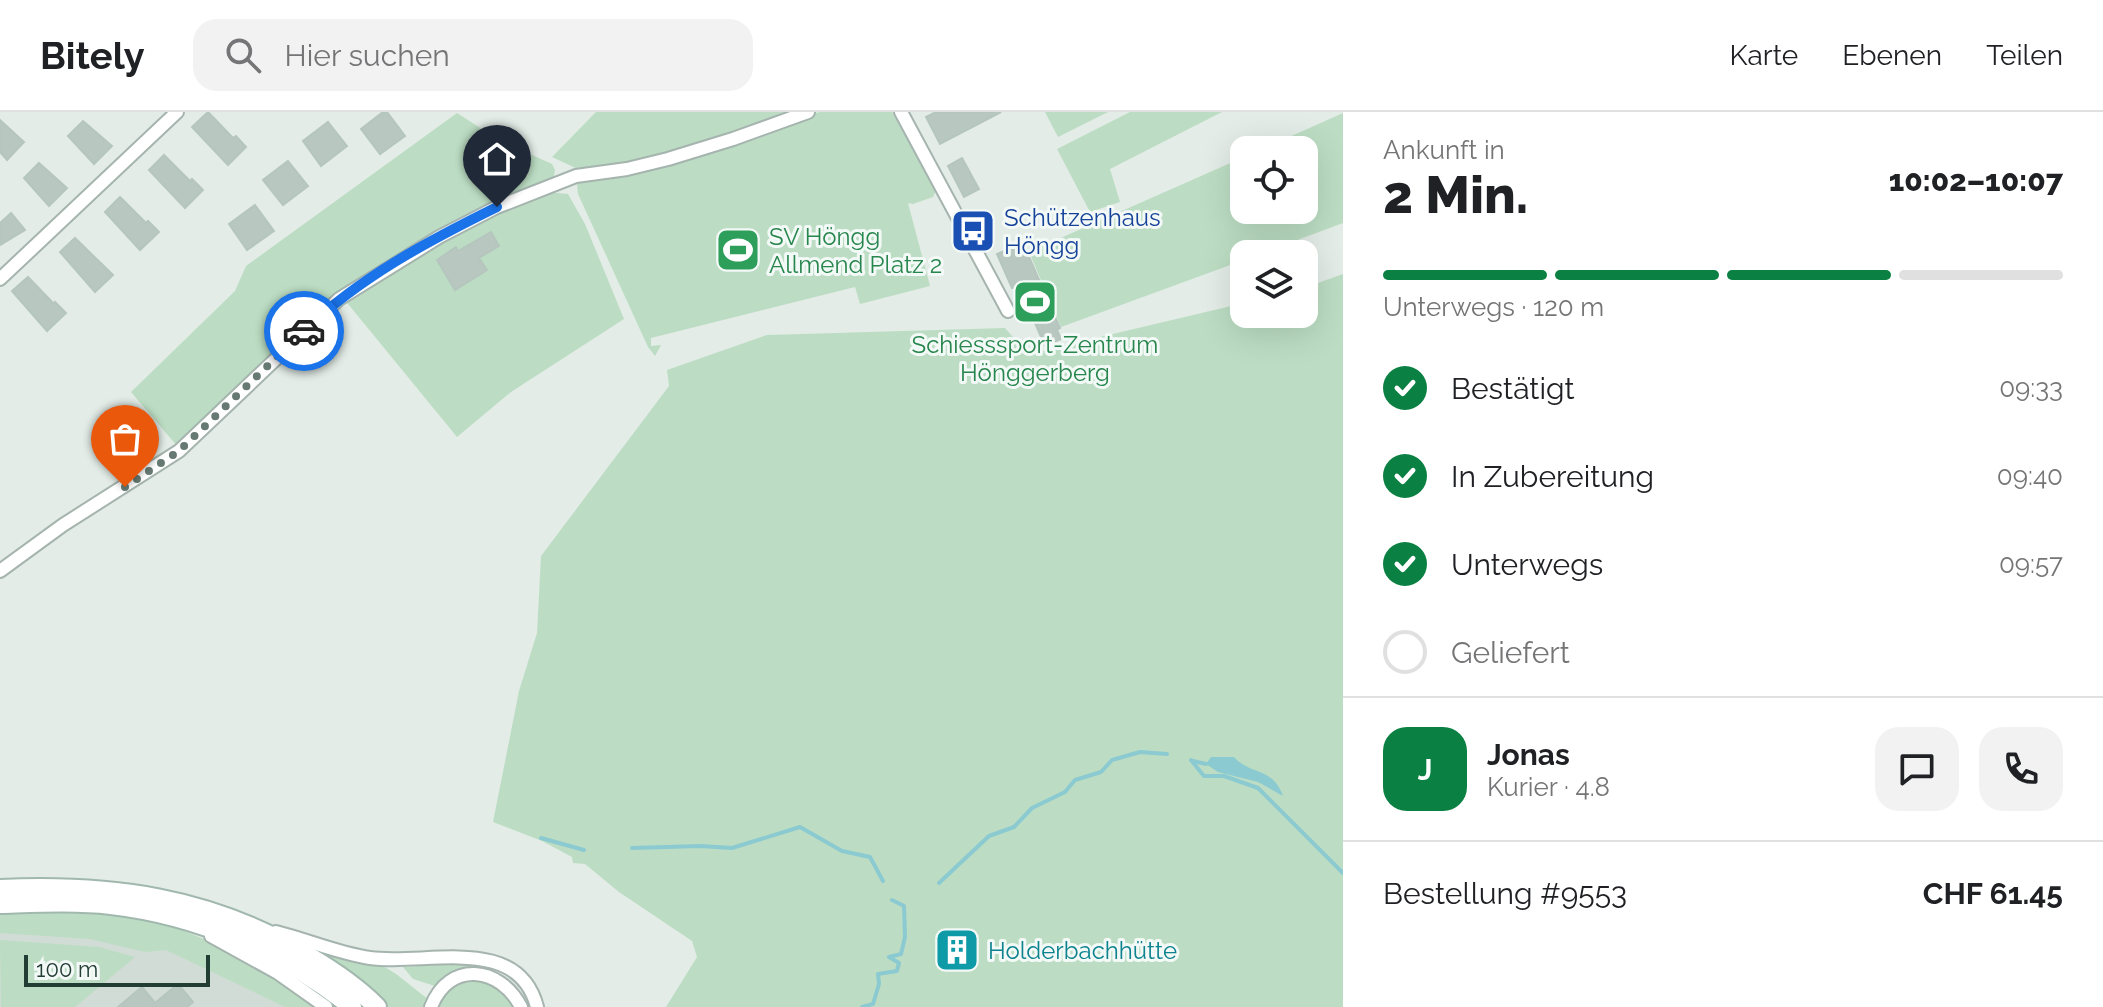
<!DOCTYPE html>
<html lang="de">
<head>
<meta charset="utf-8">
<style>
  :root { --surface:#fff; --page:#f2f2f2; --text:#202124; --muted:#757577; --line:#e0e0e0; --accent:#0b8043 }
  body { margin:0; font-family:Raleway,sans-serif; background:var(--page); color:var(--text); height:100vh; display:flex; flex-direction:column; font-size:30px; white-space:nowrap }
  * { box-sizing:border-box; margin:0 }
  p { font-size:26px; color:var(--muted) }
  .icon { flex:none; width:44px; height:44px; fill:none; stroke:currentColor; stroke-width:2; stroke-linecap:round; stroke-linejoin:round }
  .map { position:relative; flex:1; overflow:hidden }
  .sheet { display:flex; flex-direction:column; background:var(--surface); width:760px }
  .sheet>* { flex:none }
  .buttons { position:absolute; left:1230px; top:24px; display:grid; gap:16px }
  .buttons a { display:grid; place-items:center; width:88px; height:88px; border-radius:16px; background:var(--surface); box-shadow:0 8px 32px #0002; font-size:40px }
  .scale { position:absolute; left:24px; bottom:20px; width:186px; box-sizing:border-box; padding-left:8px; border:4px solid #223d34; border-top:0; font-size:22px; line-height:28px; white-space:nowrap; color:#223d34; -webkit-text-stroke:6px #f3f9f6; paint-order:stroke }
  .pin { position:absolute; display:grid; place-items:center; width:68px; height:68px; color:#fff; margin:-82px -34px; border-radius:50% 50% 50% 0; rotate:-45deg; box-shadow:0 0 8px #0007 }
  .pin .icon { rotate:45deg }
  .courier { position:absolute; display:grid; place-items:center; width:80px; height:80px; margin:-40px; border:6px solid #1a73e8; border-radius:50%; background:#fff; color:#222; box-shadow:0 2px 10px #0007 }
  .head em { font-style:normal; font-weight:800 }
  .head div { display:flex; flex-direction:column-reverse }
  .head { display:flex; align-items:center; justify-content:space-between; height:136px; padding:0 40px }
  h1 { font-size:52px; font-weight:800; line-height:60px }
  .bar { display:grid; grid-template-columns:repeat(4,1fr); gap:12px 8px; align-content:center; height:96px; padding:0 40px }
  .bar i { height:10px; border-radius:6px; background:var(--line) }
  .bar .active { background:var(--accent) }
  .bar p { grid-column:span 4 }
  .line { display:flex; align-items:center; gap:20px; padding:0 40px; border-top:2px solid var(--line) }
  .line div { flex:1 }
  .round { display:grid; place-items:center; flex:none; width:84px; height:84px; border-radius:24px; background:var(--page) }
  ol { padding:0 40px; list-style:none }
  li { display:flex; align-items:center; gap:24px; height:88px }
  li p { margin-inline-start:auto }
  li .icon { padding:8px; border-radius:50%; background:var(--accent); color:#fff; stroke-width:4 }
  li:last-child { color:var(--muted) }
  li i { width:44px; height:44px; border:4px solid var(--line); border-radius:50% }
  header { display:flex; align-items:center; gap:48px; box-sizing:border-box; height:112px; padding:0 40px; background:var(--surface); border-bottom:2px solid var(--line) }
  header strong { font-size:38px }
  nav { display:flex; gap:44px; margin-inline-start:auto; font-size:28px }
  .search { width:560px; height:72px; background:var(--page); display:flex; align-items:center; gap:20px; box-sizing:border-box; padding:0 28px; border-radius:24px; color:var(--muted); font-size:30px }
  main { display:flex; flex:1; min-height:0 }
  .map>svg:first-child { display:block }
</style>
</head>
<body>
<header>
<strong>Bitely</strong>
<div class="search"><svg class="icon" aria-label="search" viewBox="0 0 24 24"><circle cx="10" cy="10" r="6"/><path d="M15 15l6 6"/></svg>Hier suchen</div>
<nav><a>Karte</a><a>Ebenen</a><a>Teilen</a></nav>
</header>
<main>
<div class="map">
<svg width="1343" height="895" viewBox="0 0 1343 895">
  <rect width="100%" height="100%" fill="#e3ece7"/>
  <polygon fill="#d1dcd6" points="0,800 149,809 175,816 297,864 342,895 0,895"/>
  <g fill="#bcddc3">
    <polygon points="596,0 803,0 667,45 582,59 552,45"/>
    <polygon points="819,0 892,0 936,79 933,85 913,92 908,91 930,174 860,192 855,175 651,226 651,234 661,233 655,244 648,235 578,82 577,72 584,68 753,24"/>
    <polygon points="1045,0 1108,0 1058,25"/>
    <polygon points="1130,0 1222,0 1110,57 1120,90 1090,100 1057,37"/>
    <path d="M457 1 499 28 552 52 555 58 553 70C479 105 403 136 336 184L178 335 131 280 235 179 246 154Z"/>
    <polygon points="1343,1 1343,111 1260,142 1244,142 1244,148 1061,215 1029,140 1244,45 1244,98 1304,98 1304,38 1260,38"/>
    <path d="M546 80 568 82 585 112 624 207 511 280 457 325 344 187C409 147 474 109 546 80Z"/>
    <polygon points="1343,162 1343,895 666,895 697,845 692,829 619,780 585,752 573,751 572,745 542,729 493,710 519,579 537,521 541,444 669,274 667,258 767,223 1005,216 1028,242 1244,191 1244,202 1304,202 1304,176"/>
    <path d="M0 800C33 800 66 798 99 800 179 804 255 850 318 895H285L166 838 145 840 90 827 0 821Z"/>
    <polygon points="0,828 99,835 135,845 75,895 1,895"/>
    <path d="M314 838C337 846 361 848 384 855 395 859 415 878 427 886L423 895H388L354 863Z"/>
    <polygon points="472,851 490,855 453,860 435,874 413,867 403,855"/>
    <path d="M469 867 494 871 514 895H438C444 880 454 872 469 867Z"/>
  </g>
  <path fill="#8bcad1" d="M1211 645H1234C1251 664 1272 654 1283 684L1258 670 1218 660 1206 652Z"/>
  <g fill="none" stroke-linecap="round" stroke-linejoin="round">
    <g stroke="#8bcad1" stroke-width="4">
      <polyline points="1191,648 1204,664 1224,664 1258,676 1343,761"/>
      <polyline points="1193,649 1206,652"/>
      <polyline points="541,726 584,738"/>
      <polyline points="632,736 700,734 732,736 800,715 842,739 870,745 883,769"/>
      <polyline points="939,771 989,724 1014,715 1032,696 1065,680 1075,668 1101,660 1112,648 1140,640 1167,642"/>
      <polyline points="862,895 873,892 879,872 878,862 897,859 899,851 889,845 901,842 905,825 904,794 892,788"/>
    </g>
  </g>
  <g fill="#b8c7c0" stroke="#b5c6be" stroke-width="2">
    <polygon points="208,0 233,26 236,24 246,35 228,53 192,15"/>
    <polygon points="383,0 387,0 405,24 380,42 361,17"/>
    <polygon points="936,0 1001,0 940,32 926,5"/>
    <polygon points="0,8 24,30 7,48 0,40"/>
    <polygon points="83,9 112,34 94,52 68,24"/>
    <polygon points="328,10 347,34 321,54 303,29"/>
    <polygon points="164,43 190,69 192,67 203,78 185,96 149,58"/>
    <polygon points="962,46 979,77 964,85 948,54"/>
    <polygon points="288,49 308,74 283,93 263,68"/>
    <polygon points="39,51 67,76 49,94 24,66"/>
    <polygon points="120,85 146,111 148,109 159,120 140,138 105,100"/>
    <polygon points="255,93 274,119 247,138 229,112"/>
    <polygon points="11,101 25,118 0,133 0,111"/>
    <polygon points="491,120 499,134 479,146 487,158 455,178 437,148 456,135 458,139"/>
    <polygon points="75,126 113,163 95,180 60,140"/>
    <polygon points="1023,131 1060,216 1057,218 1061,227 1045,234 1032,204 1029,206 1015,175 1012,176 997,142"/>
    <polygon points="28,165 54,192 55,190 66,201 47,219 12,179"/>
    <polygon points="178,872 193,890 187,895 118,895 142,875 155,891"/>
  </g>
  <g fill="none" stroke-linecap="round" stroke-linejoin="round">
    <g stroke="#a5b4ae" stroke-width="16">
      <g id="street">
        <polyline points="901,0 1008,199"/>
        <polyline points="0,167 177,0"/>
        <polyline points="0,459 63,413 179,339 339,187 439,125 497,95 576,64 627,57 668,47 733,27 808,0"/>
        <path d="M276 820C308 828 337 841 370 846 425 854 518 821 537 895"/>
        <polyline points="211,824 278,861 326,895"/>
        <path d="M431 895C449 848 500 854 521 895"/>
      </g>
    </g>
    <g stroke="#a1b8ae" stroke-width="22">
      <g id="secondary">
        <path d="M0 777C111 772 211 785 308 844 332 858 357 875 377 895"/>
        <path d="M0 792C37 791 74 789 111 793 198 803 284 840 352 895"/>
      </g>
    </g>
    <use href="#street" stroke="#fff" stroke-width="12"/>
    <use href="#secondary" stroke="#fff" stroke-width="18"/>
  </g>
  <g fill="none" stroke-linecap="round" stroke-linejoin="round">
    <polyline stroke="#667a73" stroke-width="8" stroke-dasharray="0 14.4" points="125,375 179,339 304,219"/>
    <path stroke="#1a73e8" stroke-width="10" d="M304 219C360 165 428 129 497 95"/>
  </g>
  <defs>
    <g id="bus-square" transform="scale(2.3)"><rect x="-9" y="-9" width="18" height="18" rx="4" fill="#1a4fb4" stroke="#f3f9f6"/><path d="M-5-6H5V4H4V6H2V4H-2V6H-4V4H-5ZM-3.5-4V0h7V-4ZM-3.5 1.2v1.5H-2V1.2ZM2 1.2v1.5H3.5V1.2Z" fill="#fff"/></g>
    <g id="stadium-square" transform="scale(2.3)"><rect x="-9" y="-9" width="18" height="18" rx="4" fill="#2e9e5b" stroke="#f3f9f6"/><path d="M0-5a6.5 5 0 1 0 0 10a6.5 5 0 1 0 0-10ZM-3.5-1.8h7v3.6h-7Z" fill="#fff"/></g>
    <g id="building-square" transform="scale(2.3)"><rect x="-9" y="-9" width="18" height="18" rx="4" fill="#0f9aa8" stroke="#f3f9f6"/><path d="M-4-6H4V6H1V3H-1V6H-4ZM-2.5-4.3h1.7v1.8h-1.7ZM.8-4.3h1.7v1.8H.8ZM-2.5-1h1.7V.8h-1.7ZM.8-1h1.7V.8H.8Z" fill="#fff"/></g>
  </defs>
  <g fill-rule="evenodd">
    <use href="#bus-square" x="973" y="119"/>
    <use href="#stadium-square" x="738" y="138"/>
    <use href="#stadium-square" x="1035" y="190"/>
    <use href="#building-square" x="957" y="838"/>
  </g>
  <g text-anchor="middle" dominant-baseline="central" stroke-width="6" stroke-linejoin="round" paint-order="stroke">
    <g font-size="24" fill="#164399" stroke="#f3f9f6" text-anchor="start">
      <text x="1004" y="105">Schützenhaus<tspan x="1004" dy="28">Höngg</tspan></text>
    </g>
    <g font-size="24" fill="#27864d" stroke="#f3f9f6" text-anchor="start">
      <text x="769" y="124">SV Höngg<tspan x="769" dy="28">Allmend Platz 2</tspan></text>
      <text x="1035" y="232" text-anchor="middle">Schiesssport-Zentrum<tspan x="1035" dy="28">Hönggerberg</tspan></text>
    </g>
    <g font-size="24" fill="#0d838f" stroke="#f3f9f6" text-anchor="start">
      <text x="988" y="838">Holderbachhütte</text>
    </g>
  </g>
</svg>
<div class="buttons">
<a><svg class="icon" aria-label="locate" viewBox="0 0 24 24"><circle cx="12" cy="12" r="6"/><path d="M12 2v4M12 18v4M2 12h4M18 12h4"/></svg></a>
<a><svg class="icon" aria-label="layers" viewBox="0 0 24 24"><path d="M12 4l9 5-9 5-9-5zM3 14l9 5 9-5"/></svg></a>
</div>
<div class="scale">100 m</div>
<div class="pin" style="left:125px;top:375px;background:#ea580c"><svg class="icon" aria-label="bag" viewBox="0 0 24 24"><path d="M5 8h14l-1 12H6zM9 8a3 3 0 0 1 6 0"/></svg></div>
<div class="pin" style="left:497px;top:95px;background:#1f2937"><svg class="icon" aria-label="home" viewBox="0 0 24 24"><path d="M3 11l9-7 9 7M6 9v11h12V9"/></svg></div>
<div class="courier" style="left:304px;top:219px"><svg class="icon" aria-label="car" viewBox="0 0 24 24"><path d="M5 17H2v-5l4-1 3-4h7l3 4 3 1v5h-3M9 17h6M6 11h13"/><circle cx="7" cy="17" r="2"/><circle cx="17" cy="17" r="2"/></svg></div>
</div>
<section class="sheet">
<div class="head"><div><h1>2 Min.</h1><p>Ankunft in</p></div><em>10:02–10:07</em></div>
<div class="bar"><i class="active"></i><i class="active"></i><i class="active"></i><i></i><p>Unterwegs · 120 m</p></div>
<ol>
<li><svg class="icon" aria-label="check" viewBox="0 0 24 24"><path d="M5 12l5 5 9-10"/></svg>Bestätigt<p>09:33</p></li>
<li><svg class="icon" aria-label="check" viewBox="0 0 24 24"><path d="M5 12l5 5 9-10"/></svg>In Zubereitung<p>09:40</p></li>
<li><svg class="icon" aria-label="check" viewBox="0 0 24 24"><path d="M5 12l5 5 9-10"/></svg>Unterwegs<p>09:57</p></li>
<li><i></i>Geliefert</li>
</ol>
<div class="line" style="height:144px"><b class="round" style="background:var(--accent);color:#fff">J</b><div><b>Jonas</b><p>Kurier · 4.8</p></div><a class="round"><svg class="icon" aria-label="chat" viewBox="0 0 24 24"><path d="M4 5h16v11H9l-5 4z"/></svg></a><a class="round"><svg class="icon" aria-label="phone" viewBox="0 0 24 24"><path d="M5 4h4l2 5-3 2q2 4 5 5l2-3 5 2v4C11 20 4 13 5 4z"/></svg></a></div>
<div class="line" style="height:104px"><div>Bestellung #9553</div><b>CHF 61.45</b></div>
</section>
</main>
</body>
</html>
